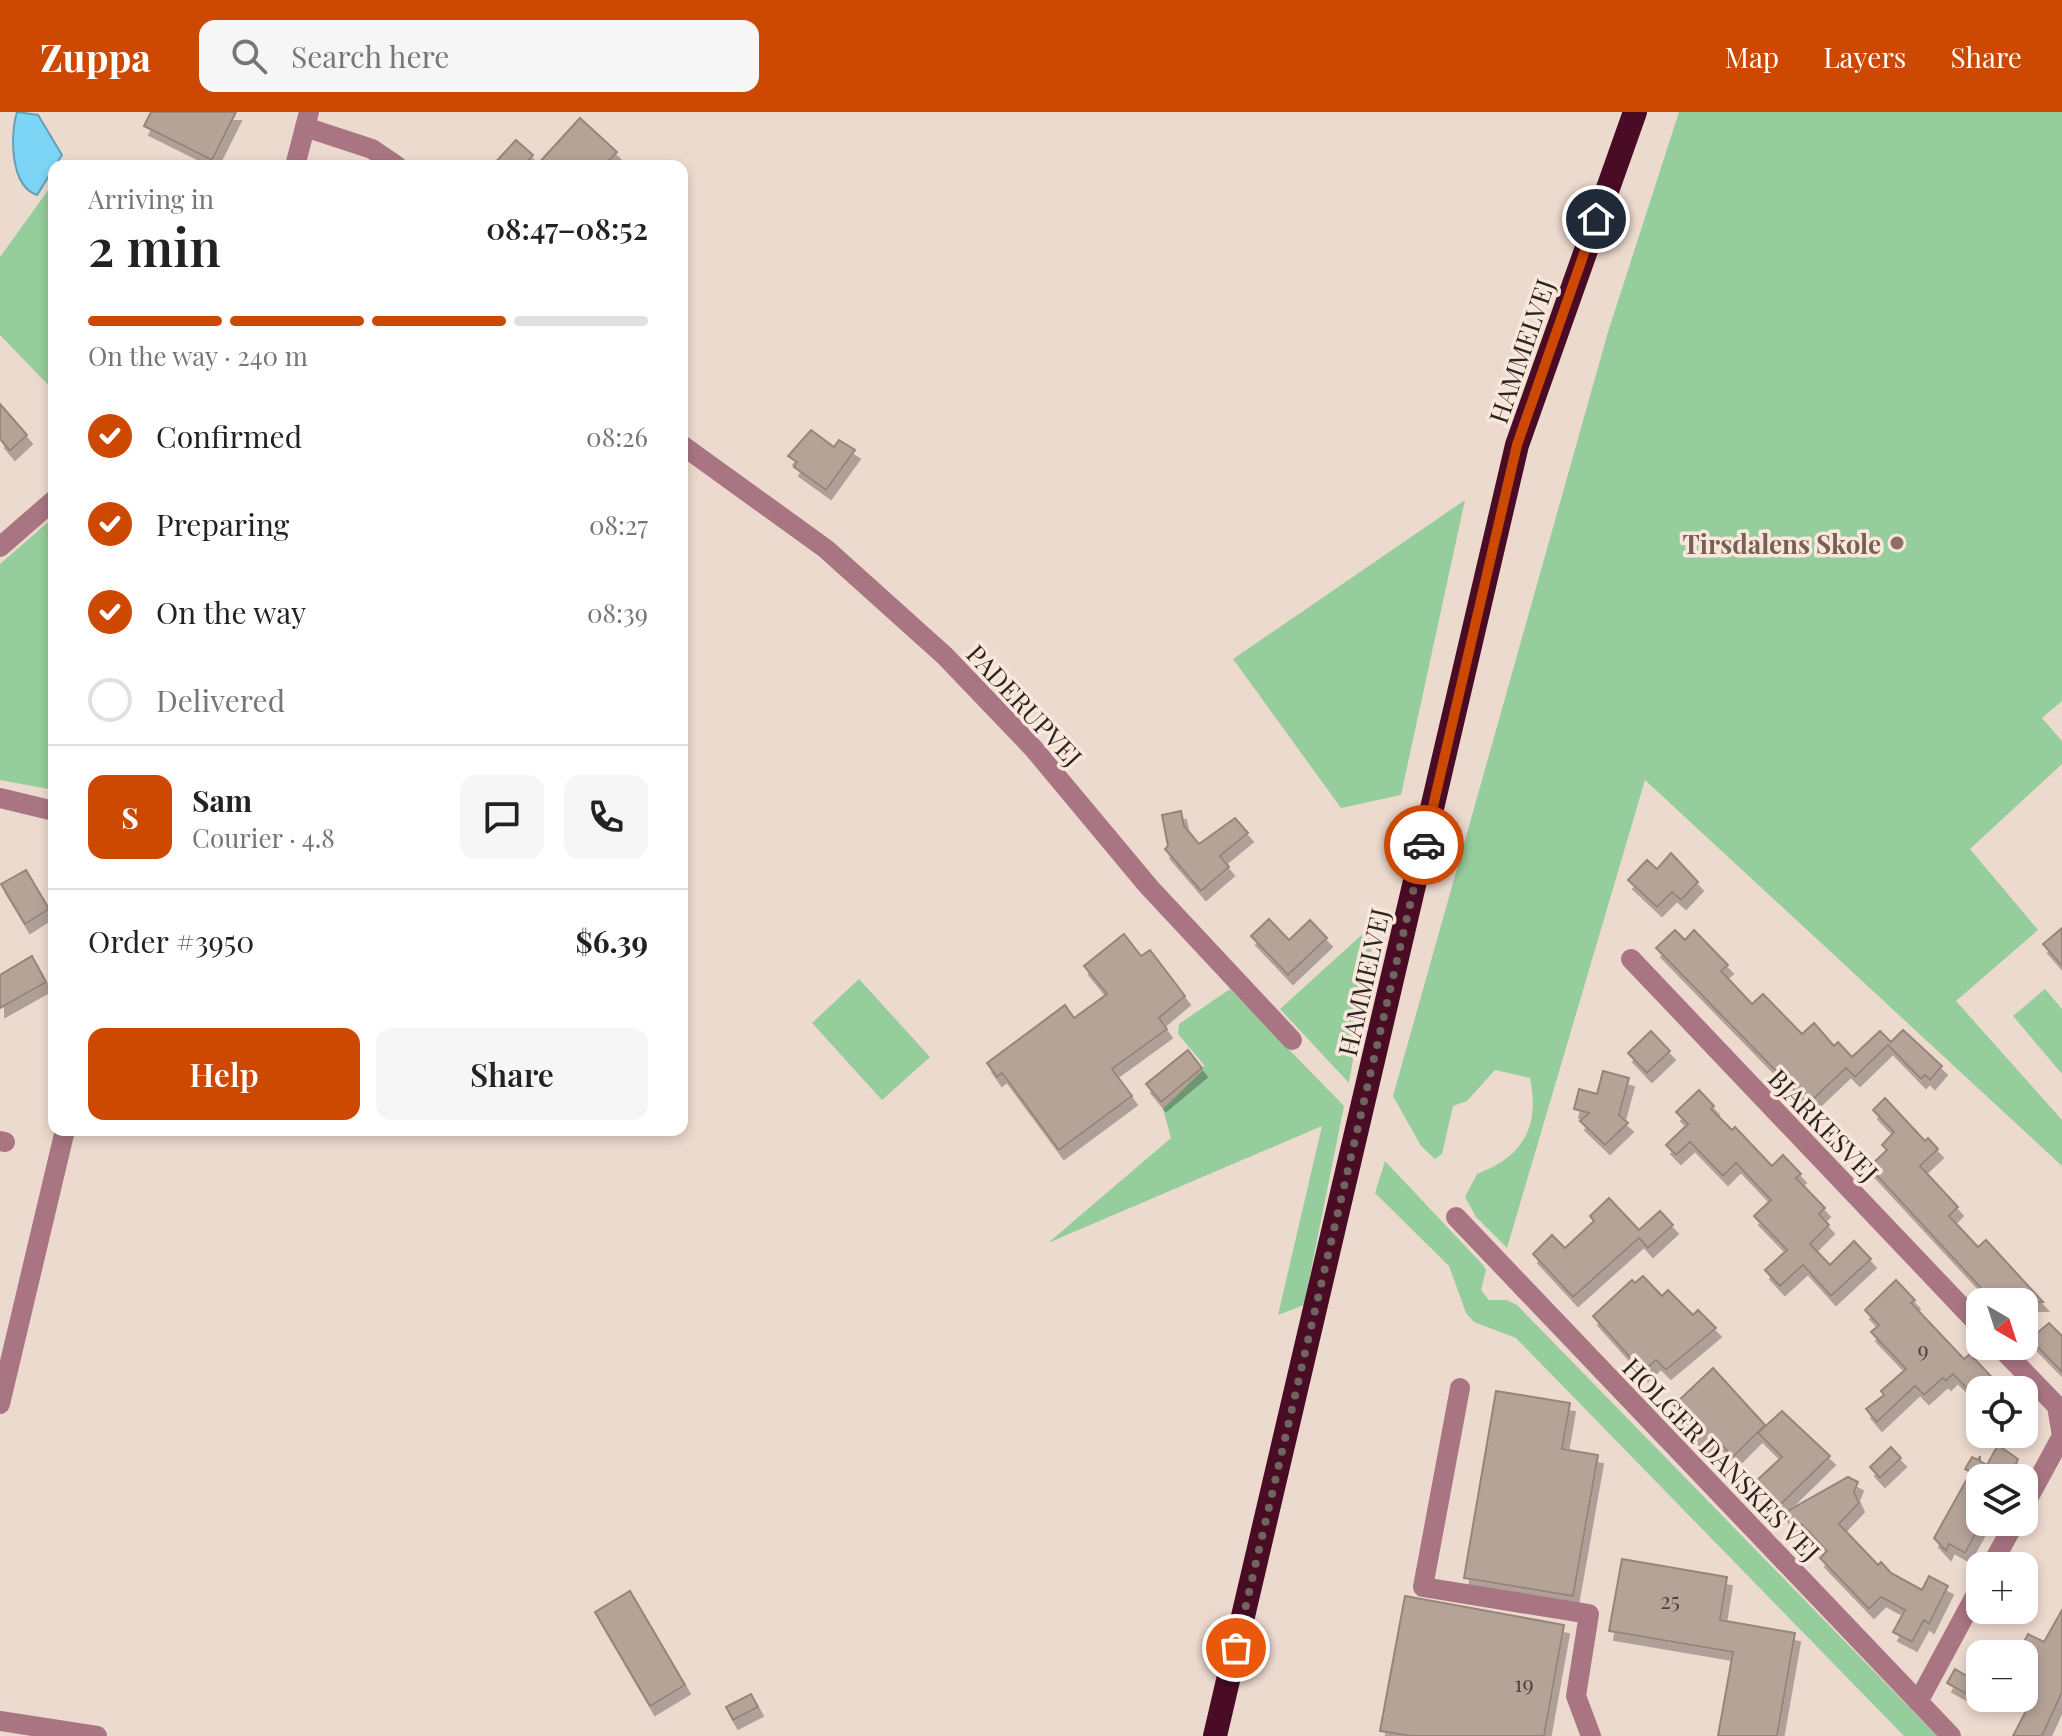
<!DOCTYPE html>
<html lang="en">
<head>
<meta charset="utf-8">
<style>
  :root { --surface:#fff; --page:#f6f6f6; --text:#222; --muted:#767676; --line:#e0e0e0; --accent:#cd4800 }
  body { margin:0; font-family:"Playfair Display",serif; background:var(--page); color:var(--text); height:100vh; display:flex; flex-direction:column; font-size:30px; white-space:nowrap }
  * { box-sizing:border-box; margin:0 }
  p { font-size:26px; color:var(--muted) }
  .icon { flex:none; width:44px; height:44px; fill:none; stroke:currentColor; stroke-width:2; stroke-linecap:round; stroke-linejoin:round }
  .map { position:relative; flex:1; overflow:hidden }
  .sheet { position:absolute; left:48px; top:48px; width:640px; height:976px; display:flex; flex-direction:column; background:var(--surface); border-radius:16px; box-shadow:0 4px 12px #0003 }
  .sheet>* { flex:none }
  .needle { width:52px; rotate:141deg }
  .buttons { position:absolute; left:1966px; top:1176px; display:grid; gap:16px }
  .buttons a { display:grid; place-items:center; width:72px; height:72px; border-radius:16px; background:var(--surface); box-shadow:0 4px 12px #0003; font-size:40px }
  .pin { position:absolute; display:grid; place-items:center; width:68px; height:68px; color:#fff; margin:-34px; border:4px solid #fff; border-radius:50%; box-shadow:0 2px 8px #0007 }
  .courier { position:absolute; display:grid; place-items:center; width:80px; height:80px; margin:-40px; border:6px solid #cd4800; border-radius:50%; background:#fff; color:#222; box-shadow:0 2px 10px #0007 }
  .head em { font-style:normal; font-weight:600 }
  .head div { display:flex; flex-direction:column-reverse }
  .head { display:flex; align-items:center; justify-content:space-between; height:136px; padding:0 40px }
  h1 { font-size:52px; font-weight:600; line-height:60px }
  .bar { display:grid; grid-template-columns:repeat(4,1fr); gap:12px 8px; align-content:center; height:96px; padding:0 40px }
  .bar i { height:10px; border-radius:6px; background:var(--line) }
  .bar .selected { background:var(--accent) }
  .bar p { grid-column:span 4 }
  .line { display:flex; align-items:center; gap:20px; padding:0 40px; border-top:2px solid var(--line) }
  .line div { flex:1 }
  .round { display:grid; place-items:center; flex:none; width:84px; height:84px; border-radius:16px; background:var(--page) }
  ol { padding:0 40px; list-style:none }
  li { display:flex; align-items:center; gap:24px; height:88px }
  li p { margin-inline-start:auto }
  li .icon { padding:8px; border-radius:50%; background:var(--accent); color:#fff; stroke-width:4 }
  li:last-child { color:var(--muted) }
  li i { width:44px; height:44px; border:4px solid var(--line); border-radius:50% }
  .action { display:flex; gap:16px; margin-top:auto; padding:16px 40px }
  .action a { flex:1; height:92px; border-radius:16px; background:var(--accent); color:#fff; font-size:32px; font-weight:600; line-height:92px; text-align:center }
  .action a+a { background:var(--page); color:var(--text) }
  header { display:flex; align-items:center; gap:48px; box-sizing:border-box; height:112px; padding:0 40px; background:var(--accent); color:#fff }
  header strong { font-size:38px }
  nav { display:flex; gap:44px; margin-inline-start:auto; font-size:28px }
  .search { width:560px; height:72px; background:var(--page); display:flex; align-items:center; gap:20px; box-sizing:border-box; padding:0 28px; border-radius:16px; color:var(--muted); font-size:30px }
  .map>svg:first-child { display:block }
</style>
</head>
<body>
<header>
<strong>Zuppa</strong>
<div class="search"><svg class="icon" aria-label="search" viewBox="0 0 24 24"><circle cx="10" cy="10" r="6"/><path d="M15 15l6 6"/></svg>Search here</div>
<nav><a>Map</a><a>Layers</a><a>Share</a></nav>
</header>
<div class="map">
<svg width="2062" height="1624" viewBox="0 0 2062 1624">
  <defs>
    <filter id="shadow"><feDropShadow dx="5" dy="9" stdDeviation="0" flood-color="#0004"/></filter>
  </defs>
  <rect width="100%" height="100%" fill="#eddacf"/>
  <g fill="#96cd9c">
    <path d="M1679 0H2062V589L2042 606 2062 629V652L1970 737 2038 818 1956 889 2062 1008V1054L1645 668 1507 1136 1476 1105 1465 1085 1477 1062C1523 1045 1540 1015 1530 966L1495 958 1467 989 1453 994 1442 1042 1435 1047 1421 1034 1393 984 1608 220Z"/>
    <polygon points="54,70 54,279 0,223 0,145"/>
    <polygon points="1465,388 1401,683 1341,696 1233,547"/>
    <polygon points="54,405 54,678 0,668 0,452"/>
    <polygon points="1376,810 1349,971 1280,897"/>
    <polygon points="859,867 930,945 882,988 812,911"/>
    <polygon points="1230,877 1344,994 1304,1193 1278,1203 1322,1014 1048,1131 1171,1026 1163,997 1202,959 1204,953 1178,922 1179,912"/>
    <polygon points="2045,877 2062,897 2062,962 2013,904"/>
    <polygon points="1385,1049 1483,1153 1486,1158 1481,1178 1489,1188 1507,1188 1517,1193 1937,1624 1904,1624 1516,1226 1474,1210 1466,1201 1449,1154 1375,1081"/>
  </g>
  <path fill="#7dd5f5" stroke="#65a0b5" stroke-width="2" d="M17 0 38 3 62 43 37 83C10 74 10 23 17 0Z"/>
  <g fill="#b5a398" stroke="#96857a" stroke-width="2" filter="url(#shadow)">
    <polygon points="151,0 236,0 212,48 144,14"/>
    <polygon points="580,6 617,40 604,54 536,54"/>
    <polygon points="516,28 533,43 524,54 492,54"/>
    <polygon points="0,292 27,323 10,339 0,327"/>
    <polygon points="811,318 834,335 839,328 855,338 826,378 794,355 797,350 788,344"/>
    <polygon points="1181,699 1184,714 1199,732 1235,706 1248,721 1220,744 1229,755 1201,779 1165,737 1168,734 1162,703"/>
    <polygon points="1671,741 1698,770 1681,788 1672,780 1657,795 1628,768 1647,748 1657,757"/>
    <polygon points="26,758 49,797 25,812 1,772"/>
    <polygon points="1269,807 1289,828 1310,808 1327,826 1288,863 1251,824"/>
    <polygon points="2062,816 2062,854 2043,832"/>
    <polygon points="1675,818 1685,828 1694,818 1728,853 1721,859 1752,892 1763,882 1802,922 1814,911 1834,934 1838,930 1852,945 1880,919 1891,930 1903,918 1942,954 1930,968 1925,963 1921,967 1888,933 1855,965 1846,956 1808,992 1656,836"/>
    <polygon points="1124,822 1141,844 1150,838 1185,884 1159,906 1167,917 1112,957 1132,984 1059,1038 1002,961 997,965 987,951 1065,893 1074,906 1107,882 1084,854"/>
    <polygon points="32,844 46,870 0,896 0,863"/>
    <polygon points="1651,919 1670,939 1647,961 1628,941"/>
    <polygon points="1188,938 1202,956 1161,990 1146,972"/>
    <polygon points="1603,959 1629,966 1619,1003 1628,1011 1605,1033 1580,1009 1589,1001 1574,997 1579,977 1597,982"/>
    <polygon points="1699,978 1714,994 1711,997 1732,1018 1735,1015 1772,1054 1783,1043 1801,1062 1796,1066 1825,1096 1819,1102 1829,1113 1810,1132 1830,1153 1854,1129 1871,1147 1831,1184 1803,1153 1780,1174 1765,1158 1787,1138 1754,1104 1771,1088 1736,1051 1723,1064 1690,1030 1676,1043 1666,1033 1688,1012 1676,1000"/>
    <polygon points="1885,986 1925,1029 1928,1026 1938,1037 1920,1054 1958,1095 1949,1104 1978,1135 1986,1128 2043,1190 1994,1190 1869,1055 1887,1038 1882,1033 1894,1020 1873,998"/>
    <polygon points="1609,1086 1639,1118 1660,1099 1673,1113 1648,1136 1639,1126 1573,1185 1533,1142 1552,1123 1565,1136 1594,1109 1590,1104"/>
    <polygon points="1643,1164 1662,1184 1668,1178 1693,1203 1698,1198 1716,1216 1666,1258 1656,1248 1643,1260 1593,1204 1632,1168 1635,1171"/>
    <polygon points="1896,1168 1915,1188 1911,1191 1964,1247 1970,1242 2004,1278 1980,1278 1980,1290 1953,1262 1946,1269 1943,1266 1924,1283 1915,1274 1877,1310 1866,1297 1884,1283 1881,1279 1906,1257 1871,1220 1879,1213 1865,1198"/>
    <polygon points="2049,1211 2062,1224 2062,1260 2030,1227"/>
    <polygon points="1713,1256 1765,1313 1733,1345 1718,1329 1706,1341 1693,1328 1700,1321 1674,1293"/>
    <polygon points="1496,1279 1570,1291 1562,1337 1598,1343 1573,1484 1464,1466"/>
    <polygon points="1782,1299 1830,1344 1778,1395 1755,1370 1782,1345 1758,1321"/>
    <polygon points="1998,1333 2018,1347 2010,1366 1980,1366 1980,1414 1965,1441 1949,1432 1946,1439 1934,1426 1971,1360 1965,1357 1972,1345 1978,1348 1980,1344 1980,1349 1987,1353"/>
    <polygon points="1891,1335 1901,1346 1880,1366 1870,1355"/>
    <polygon points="1848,1365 1858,1370 1854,1380 1859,1391 1839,1412 1878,1453 1881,1450 1891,1461 1922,1478 1929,1464 1948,1474 1929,1512 1924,1508 1912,1530 1893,1520 1905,1498 1881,1485 1869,1497 1820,1446 1827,1439 1801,1412 1796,1417 1785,1406 1784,1401"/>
    <polygon points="1622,1447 1727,1465 1720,1508 1795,1521 1777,1624 1718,1624 1733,1540 1609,1519"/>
    <polygon points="630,1479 685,1573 650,1594 595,1500"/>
    <polygon points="1405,1484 1564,1513 1544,1624 1411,1624 1380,1619"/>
    <polygon points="2062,1498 2062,1580 2042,1624 2013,1624 2030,1591 2024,1588 2024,1542 2018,1541 2028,1522 2044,1530"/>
    <polygon points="1955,1557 1975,1569 1967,1582 1947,1571"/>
    <polygon points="751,1582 758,1595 733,1608 726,1595"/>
  </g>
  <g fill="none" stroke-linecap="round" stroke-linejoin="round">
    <g stroke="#aa7583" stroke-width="20">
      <polyline points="305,15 372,37 397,54"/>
      <polyline points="295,54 309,0"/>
      <polyline points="682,333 826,437 945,544 1033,636 1149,775 1292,928"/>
      <polyline points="0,435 54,388"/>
      <polyline points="0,686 54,699"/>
      <polyline points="1631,847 1980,1214"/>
      <polyline points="0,1029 5,1030"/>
      <polyline points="1456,1105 1951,1624"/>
      <polyline points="1999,1234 2057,1294 2062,1324 2024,1394"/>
      <polyline points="1460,1276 1423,1475 1589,1502 1576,1584 1591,1624"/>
      <polyline points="0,1292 65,1018"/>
      <polyline points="1991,1454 2015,1410"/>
      <polyline points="1918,1590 1980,1475"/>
      <polyline points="0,1609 97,1624"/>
    </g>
    <polyline stroke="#4a0c25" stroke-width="24" points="1215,1624 1517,333 1635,0"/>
  </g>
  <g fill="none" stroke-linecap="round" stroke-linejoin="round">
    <polyline stroke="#70645e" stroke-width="8" stroke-dasharray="0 14.4" points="1236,1536 1424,733"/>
    <polyline stroke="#cd4800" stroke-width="10" points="1424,733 1517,333 1596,107"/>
  </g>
  <circle fill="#8d6e63" stroke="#fae7dc" stroke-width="3" cx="1897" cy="431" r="8"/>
  <g text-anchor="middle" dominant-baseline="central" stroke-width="7" stroke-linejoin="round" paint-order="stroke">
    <g font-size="22" fill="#4e443f">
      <text x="1923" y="1237">9</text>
      <text x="1670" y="1488">25</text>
      <text x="1524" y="1571">19</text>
    </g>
    <g font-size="26" fill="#2c2521" stroke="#fae7dc">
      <text transform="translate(1521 239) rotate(-71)">HAMMELVEJ</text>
      <text transform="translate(1025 593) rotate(47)">PADERUPVEJ</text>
      <text transform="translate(1363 870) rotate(-77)">HAMMELVEJ</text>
      <text transform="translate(1824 1013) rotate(46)">BJARKESVEJ</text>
      <text transform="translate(1722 1347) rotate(46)">HOLGER DANSKES VEJ</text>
    </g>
    <g font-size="26" font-weight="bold" fill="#785e54" stroke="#fae7dc" text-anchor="end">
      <text x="1881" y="431">Tirsdalens Skole</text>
    </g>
  </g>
</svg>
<div class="buttons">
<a><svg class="needle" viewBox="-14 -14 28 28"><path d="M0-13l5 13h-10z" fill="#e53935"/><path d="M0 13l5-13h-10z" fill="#767676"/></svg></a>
<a><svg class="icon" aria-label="locate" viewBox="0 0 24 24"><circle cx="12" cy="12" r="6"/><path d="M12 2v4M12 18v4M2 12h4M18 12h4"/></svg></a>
<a><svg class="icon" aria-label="layers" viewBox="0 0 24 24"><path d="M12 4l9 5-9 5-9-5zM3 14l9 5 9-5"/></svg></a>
<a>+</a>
<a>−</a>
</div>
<div class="pin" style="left:1236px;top:1536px;background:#ea580c"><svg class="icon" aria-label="bag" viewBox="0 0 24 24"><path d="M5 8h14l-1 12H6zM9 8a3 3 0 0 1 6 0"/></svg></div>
<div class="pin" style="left:1596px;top:107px;background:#1f2937"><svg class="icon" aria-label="home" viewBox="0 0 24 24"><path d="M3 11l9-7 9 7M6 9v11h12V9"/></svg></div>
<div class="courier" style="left:1424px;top:733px"><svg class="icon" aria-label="car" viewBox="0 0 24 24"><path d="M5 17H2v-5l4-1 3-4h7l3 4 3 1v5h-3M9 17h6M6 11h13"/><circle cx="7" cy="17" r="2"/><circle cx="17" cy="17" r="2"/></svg></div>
<section class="sheet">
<div class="head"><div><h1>2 min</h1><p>Arriving in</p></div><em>08:47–08:52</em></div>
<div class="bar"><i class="selected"></i><i class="selected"></i><i class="selected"></i><i></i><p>On the way · 240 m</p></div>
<ol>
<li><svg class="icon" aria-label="check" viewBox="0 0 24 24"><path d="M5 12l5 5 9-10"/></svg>Confirmed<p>08:26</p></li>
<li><svg class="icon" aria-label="check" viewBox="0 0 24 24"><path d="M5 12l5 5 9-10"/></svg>Preparing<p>08:27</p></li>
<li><svg class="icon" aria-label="check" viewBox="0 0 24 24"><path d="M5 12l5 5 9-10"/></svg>On the way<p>08:39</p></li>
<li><i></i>Delivered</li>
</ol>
<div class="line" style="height:144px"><b class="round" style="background:var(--accent);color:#fff">S</b><div><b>Sam</b><p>Courier · 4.8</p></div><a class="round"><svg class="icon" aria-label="chat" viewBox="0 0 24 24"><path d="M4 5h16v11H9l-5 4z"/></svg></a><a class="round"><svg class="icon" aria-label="phone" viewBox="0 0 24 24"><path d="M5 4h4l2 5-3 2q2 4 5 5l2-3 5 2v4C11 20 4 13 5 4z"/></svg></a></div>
<div class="line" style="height:104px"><div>Order #3950</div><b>$6.39</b></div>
<div class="action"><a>Help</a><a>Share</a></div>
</section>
</div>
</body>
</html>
